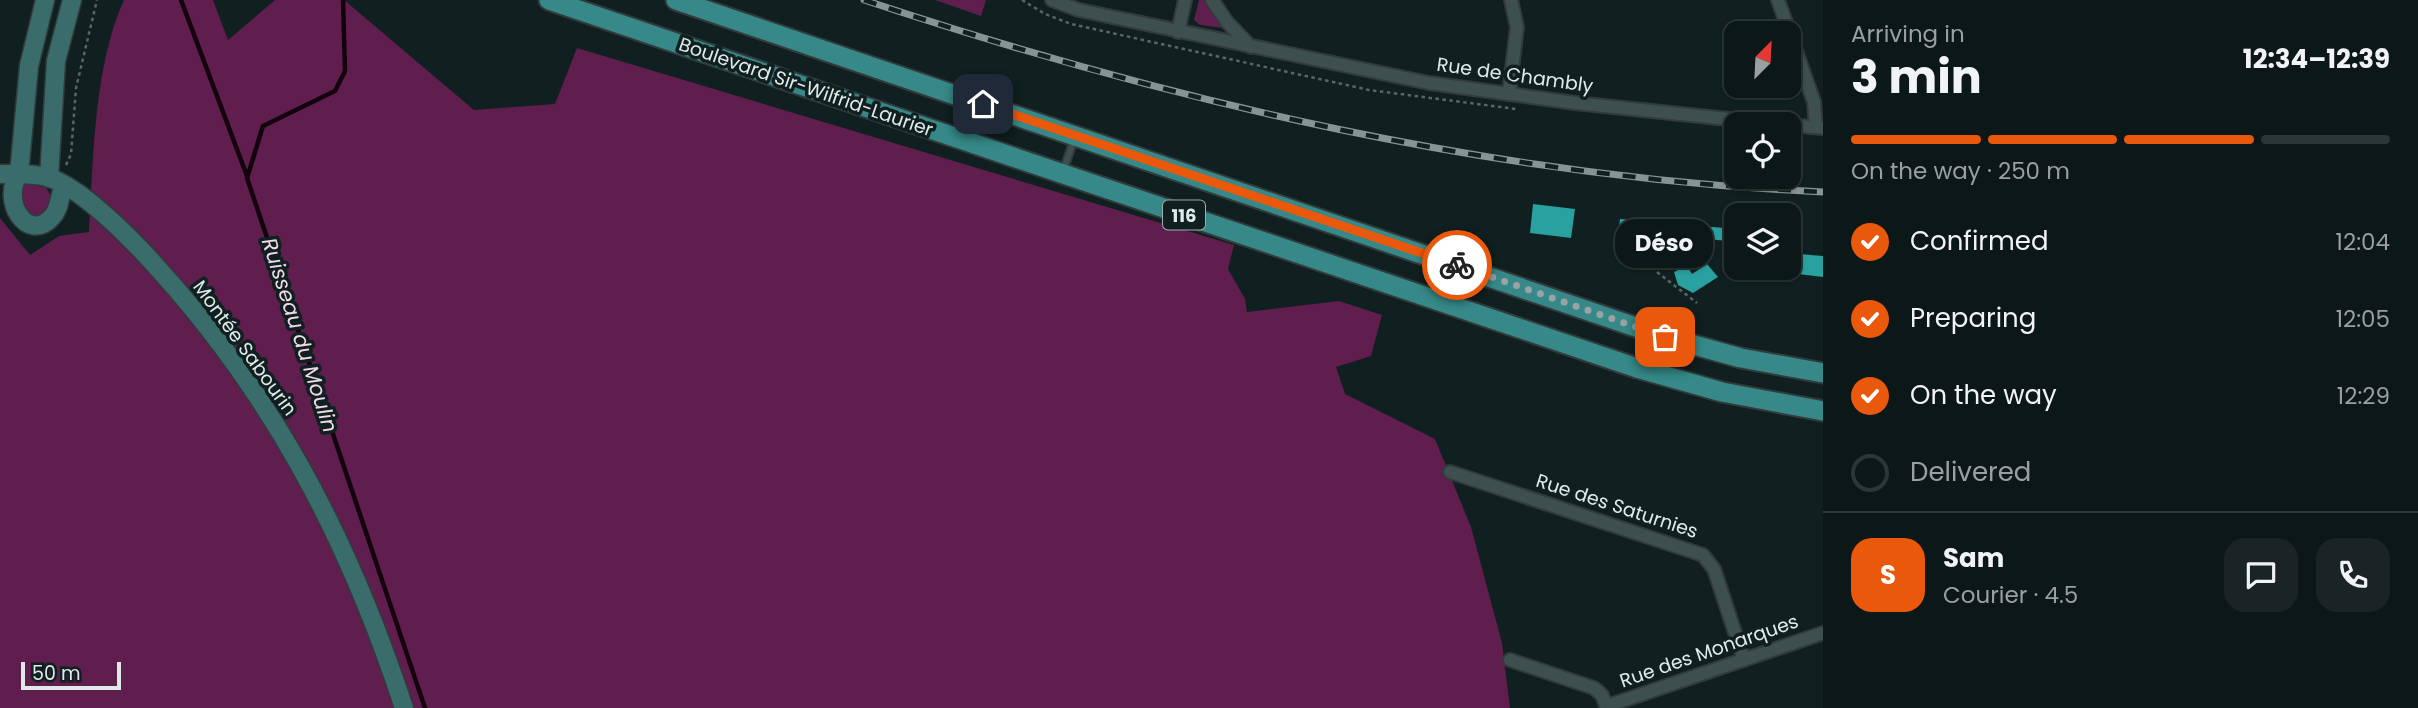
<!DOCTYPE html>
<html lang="en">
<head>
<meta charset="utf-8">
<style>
  :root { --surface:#0c1717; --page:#1a2424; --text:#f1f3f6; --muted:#9a9fa1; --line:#2c3636; --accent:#ea580c }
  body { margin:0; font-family:Poppins,sans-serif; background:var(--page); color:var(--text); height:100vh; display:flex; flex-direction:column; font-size:26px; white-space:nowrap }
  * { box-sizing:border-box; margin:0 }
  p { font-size:23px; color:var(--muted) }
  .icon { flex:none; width:38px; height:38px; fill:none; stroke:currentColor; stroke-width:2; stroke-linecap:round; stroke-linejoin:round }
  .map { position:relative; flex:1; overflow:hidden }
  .drawer { display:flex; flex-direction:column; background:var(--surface); width:595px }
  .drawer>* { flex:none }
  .needle { width:46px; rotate:24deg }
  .controls { position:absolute; left:1724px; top:21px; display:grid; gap:14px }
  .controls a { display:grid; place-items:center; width:77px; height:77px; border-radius:14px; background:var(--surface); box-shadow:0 2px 5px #0004,0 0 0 2px var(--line); font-size:35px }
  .scale { position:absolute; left:21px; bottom:18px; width:100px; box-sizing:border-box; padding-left:7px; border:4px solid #e1eaea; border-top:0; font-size:19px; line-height:24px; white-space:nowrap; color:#e1eaea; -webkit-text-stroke:5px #101f1f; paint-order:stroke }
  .pin { position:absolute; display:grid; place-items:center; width:60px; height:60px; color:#fff; margin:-30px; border-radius:14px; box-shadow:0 4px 10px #0006 }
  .courier { position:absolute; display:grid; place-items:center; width:70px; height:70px; margin:-35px; border:5px solid #ea580c; border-radius:50%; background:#fff; color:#222; box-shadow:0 2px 9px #0007 }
  .bubble { position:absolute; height:49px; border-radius:21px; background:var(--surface); box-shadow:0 2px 5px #0004,0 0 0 2px var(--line); font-size:23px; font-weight:700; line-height:49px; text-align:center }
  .summary em { font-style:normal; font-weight:700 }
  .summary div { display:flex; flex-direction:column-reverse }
  .summary { display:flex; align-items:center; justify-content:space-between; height:119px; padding:0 28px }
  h1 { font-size:46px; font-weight:700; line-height:52px }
  .bar { display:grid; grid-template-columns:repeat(4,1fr); gap:10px 7px; align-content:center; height:84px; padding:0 28px }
  .bar i { height:9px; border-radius:5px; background:var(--line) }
  .bar .current { background:var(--accent) }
  .bar p { grid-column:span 4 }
  .line { display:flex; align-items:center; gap:18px; padding:0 28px; border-top:2px solid var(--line) }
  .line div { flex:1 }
  .round { display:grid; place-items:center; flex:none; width:74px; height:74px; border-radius:21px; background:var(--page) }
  ol { padding:0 28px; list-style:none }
  li { display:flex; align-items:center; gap:21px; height:77px }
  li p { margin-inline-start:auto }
  li .icon { padding:7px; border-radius:50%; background:var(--accent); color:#fff; stroke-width:4 }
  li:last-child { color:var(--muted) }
  li i { width:38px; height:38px; border:4px solid var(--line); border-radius:50% }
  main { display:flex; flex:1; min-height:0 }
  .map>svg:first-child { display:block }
</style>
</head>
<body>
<main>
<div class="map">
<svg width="1823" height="708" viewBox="0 0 1823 708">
  <rect width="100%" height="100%" fill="#101f1f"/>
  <g fill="#601e4e">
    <path d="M124 0H213L228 40 275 0H344L474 110 555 104 577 48 1234 245 1228 269 1245 299 1247 312 1339 301 1382 315 1371 356 1336 367 1345 394 1435 439 1471 527 1502 643 1510 708H0V218L30 255 59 236 89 232C93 160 94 65 124 0Z"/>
    <polygon points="935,0 986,0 981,16"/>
    <polygon points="1199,0 1207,0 1223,28 1200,25 1194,20"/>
    <polygon points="27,183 46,188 51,195 48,208 39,216 29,215 19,203 23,184"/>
  </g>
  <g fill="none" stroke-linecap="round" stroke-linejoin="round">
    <g stroke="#14000d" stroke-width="4.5">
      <polyline points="181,0 247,176"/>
      <polyline points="343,0 345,71 335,91 263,126 247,178 425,708"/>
    </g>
  </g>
  <g fill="#28a1a0">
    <polygon points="1533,204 1575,209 1571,238 1530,233"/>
    <polygon points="1620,219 1736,229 1736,242 1644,232 1641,258 1616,255"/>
    <polygon points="1799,254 1823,256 1823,277 1798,274"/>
    <polygon points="1707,264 1718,277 1693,293 1678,285 1674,272 1687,266 1692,274"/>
  </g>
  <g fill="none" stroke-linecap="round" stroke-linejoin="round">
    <g stroke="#323a3a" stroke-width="10">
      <polyline id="lane" points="1063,172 1074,139"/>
    </g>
    <g stroke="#323a3a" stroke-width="16">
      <g id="street">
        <polyline points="1052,0 1079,10 1429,83 1575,103 1776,124"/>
        <polyline points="1212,0 1227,22 1251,47"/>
        <polyline points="1778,0 1814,102 1816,127"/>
        <polyline points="1178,32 1185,0"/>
        <polyline points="1509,94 1517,27 1511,0"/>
        <polyline points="1788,125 1823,128"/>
        <polyline points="1450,472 1703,555 1714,569 1744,660"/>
        <polyline points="1510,660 1594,688 1602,695 1607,708"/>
        <polyline points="1607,706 1823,633"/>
      </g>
    </g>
    <g stroke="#323a3a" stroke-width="21">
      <g id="secondary">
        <path d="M45 0 29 66 19 174C0 201 28 244 52 217 60 209 59 196 64 186"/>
        <path d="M0 174C15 174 32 173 47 177 78 186 121 229 143 252 269 386 347 534 404 708"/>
        <polyline points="49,178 56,61 72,0"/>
      </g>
    </g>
    <g stroke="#323a3a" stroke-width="23">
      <g id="primary">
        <polyline points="549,0 1637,368 1722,392 1823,411"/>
        <polyline points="676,0 1665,337 1741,358 1823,373"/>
      </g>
    </g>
    <g stroke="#596666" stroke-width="2.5" stroke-dasharray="3.5 3.5" stroke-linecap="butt">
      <polyline points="1022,0 1045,14 1071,24 1369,90 1516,109"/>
      <polyline points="66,165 71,154 76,88 97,0"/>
      <polyline points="1657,272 1697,303"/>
    </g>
    <use href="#lane" stroke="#3e4f4f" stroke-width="6"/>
    <use href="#street" stroke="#3e4f4f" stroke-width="12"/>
    <use href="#secondary" stroke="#3a6c6c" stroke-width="18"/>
    <use href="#primary" stroke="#368988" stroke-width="19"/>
    <g stroke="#889393" stroke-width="7">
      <path id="rail" d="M864 0C1175 103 1495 177 1823 192"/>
    </g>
    <use href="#rail" stroke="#101f1f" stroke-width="4.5" stroke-dasharray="13" stroke-linecap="butt"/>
  </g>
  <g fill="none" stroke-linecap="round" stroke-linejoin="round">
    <polyline stroke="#98a3a3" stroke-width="7" stroke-dasharray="0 12.6" points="1457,265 1665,337"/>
    <polyline stroke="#ea580c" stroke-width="9" points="983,104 1457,265"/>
  </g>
  <g text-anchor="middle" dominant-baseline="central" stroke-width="7" stroke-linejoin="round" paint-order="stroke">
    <rect fill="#101f1f" stroke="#a2adad" stroke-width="2" x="1163" y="200.5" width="42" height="29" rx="5"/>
    <g font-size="18" font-weight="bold" fill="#e1eaea">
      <text x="1184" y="215">116</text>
    </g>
    <g font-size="19" fill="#e1eaea" stroke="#101f1f">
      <text transform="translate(1515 75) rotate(8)">Rue de Chambly</text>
      <text transform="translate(806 87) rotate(19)">Boulevard Sir-Wilfrid-Laurier</text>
      <text transform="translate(245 348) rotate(54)">Montée Sabourin</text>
      <text transform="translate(1617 506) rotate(18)">Rue des Saturnies</text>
      <text transform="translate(1709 651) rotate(-19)">Rue des Monarques</text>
    </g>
    <g font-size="21" font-style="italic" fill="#f1dae8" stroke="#101f1f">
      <text transform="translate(300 335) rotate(72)">Ruisseau du Moulin</text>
    </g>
  </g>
</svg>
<div class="controls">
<a><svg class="needle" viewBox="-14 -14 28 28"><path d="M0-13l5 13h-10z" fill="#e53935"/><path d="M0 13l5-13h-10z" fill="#9a9fa1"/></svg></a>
<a><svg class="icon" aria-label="locate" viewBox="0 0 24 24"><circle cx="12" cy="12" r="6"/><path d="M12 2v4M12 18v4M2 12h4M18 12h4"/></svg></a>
<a><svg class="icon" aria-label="layers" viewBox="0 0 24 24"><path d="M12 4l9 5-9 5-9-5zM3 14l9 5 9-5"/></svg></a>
</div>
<div class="scale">50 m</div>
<div class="pin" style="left:1665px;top:337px;background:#ea580c"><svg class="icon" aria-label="bag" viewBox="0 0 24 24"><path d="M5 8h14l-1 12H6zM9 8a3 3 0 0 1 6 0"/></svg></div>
<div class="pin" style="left:983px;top:104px;background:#1f2937"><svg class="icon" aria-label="home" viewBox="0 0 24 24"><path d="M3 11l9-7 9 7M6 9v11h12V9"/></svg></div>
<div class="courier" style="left:1457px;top:265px"><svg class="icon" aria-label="bike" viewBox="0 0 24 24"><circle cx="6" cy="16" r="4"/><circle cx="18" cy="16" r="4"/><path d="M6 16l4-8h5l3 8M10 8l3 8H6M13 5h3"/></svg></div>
<div class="bubble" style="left:1615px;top:219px;width:98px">Déso</div>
</div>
<section class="drawer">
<div class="summary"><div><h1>3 min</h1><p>Arriving in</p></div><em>12:34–12:39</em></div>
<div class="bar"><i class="current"></i><i class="current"></i><i class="current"></i><i></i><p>On the way · 250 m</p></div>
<ol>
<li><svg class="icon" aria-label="check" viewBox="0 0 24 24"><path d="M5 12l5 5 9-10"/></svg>Confirmed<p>12:04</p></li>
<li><svg class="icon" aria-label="check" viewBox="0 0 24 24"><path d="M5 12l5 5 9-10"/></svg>Preparing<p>12:05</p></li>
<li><svg class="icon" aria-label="check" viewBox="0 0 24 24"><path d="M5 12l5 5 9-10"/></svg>On the way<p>12:29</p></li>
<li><i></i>Delivered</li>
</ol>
<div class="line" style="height:126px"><b class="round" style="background:var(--accent);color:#fff">S</b><div><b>Sam</b><p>Courier · 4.5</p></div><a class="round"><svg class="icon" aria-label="chat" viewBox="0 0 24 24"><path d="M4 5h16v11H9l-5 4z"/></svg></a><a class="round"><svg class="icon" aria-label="phone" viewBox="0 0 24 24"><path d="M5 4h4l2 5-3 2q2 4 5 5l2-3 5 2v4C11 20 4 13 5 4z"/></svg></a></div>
</section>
</main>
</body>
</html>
